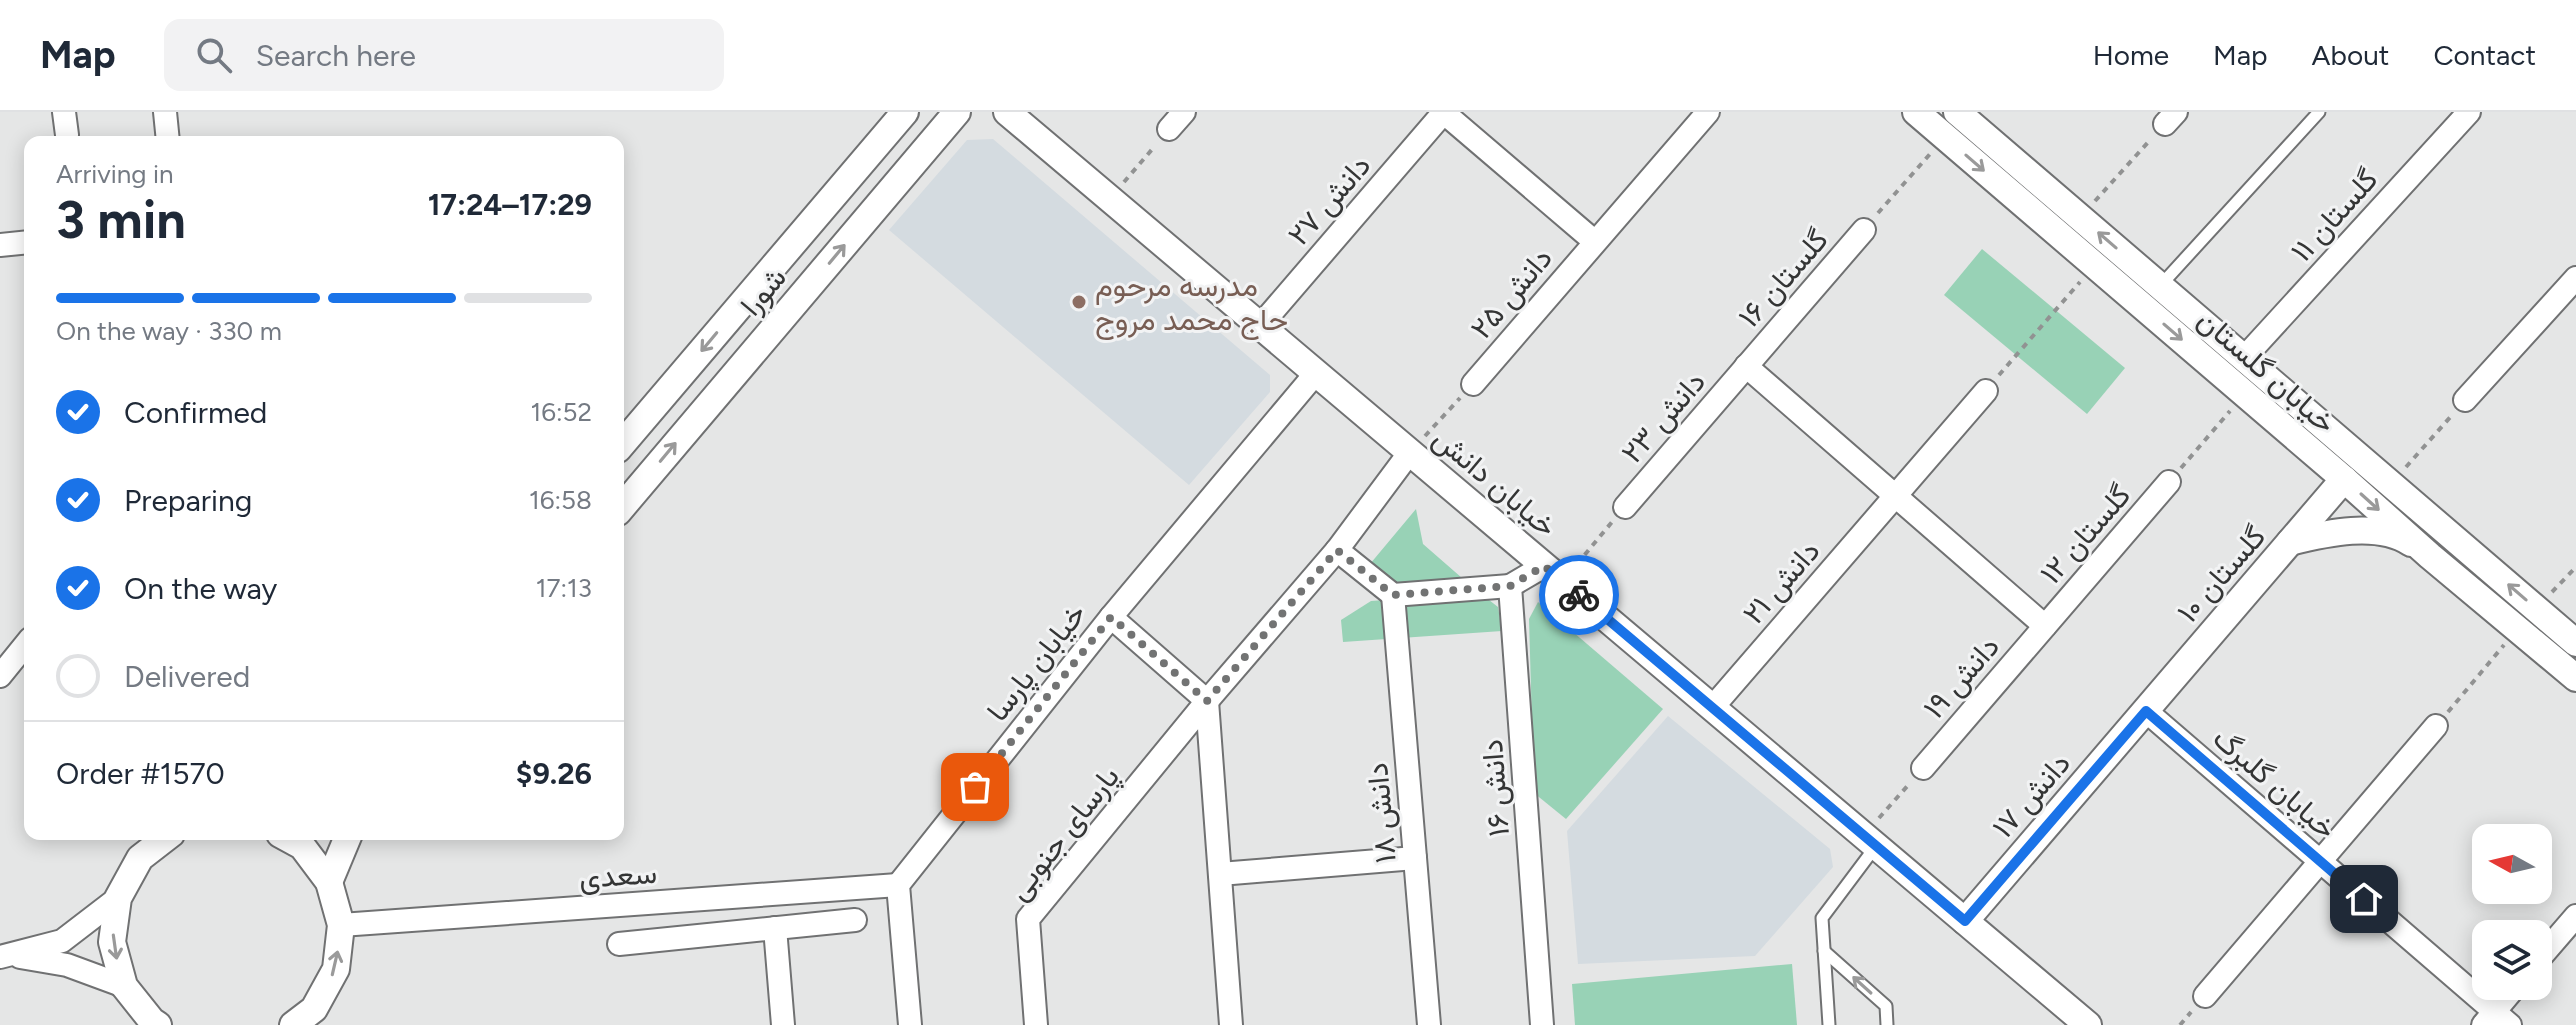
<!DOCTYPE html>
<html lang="en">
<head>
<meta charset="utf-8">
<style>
  :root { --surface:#fff; --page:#f2f2f3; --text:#1f2937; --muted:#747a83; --line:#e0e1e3; --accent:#1a73e8 }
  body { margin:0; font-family:Figtree,Vazirmatn,sans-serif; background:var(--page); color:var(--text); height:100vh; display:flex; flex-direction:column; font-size:30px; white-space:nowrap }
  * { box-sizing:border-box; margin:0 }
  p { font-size:26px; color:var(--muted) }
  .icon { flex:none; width:44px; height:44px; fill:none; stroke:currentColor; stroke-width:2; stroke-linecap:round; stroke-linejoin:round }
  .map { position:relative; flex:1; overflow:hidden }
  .drawer { position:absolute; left:24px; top:24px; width:600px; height:704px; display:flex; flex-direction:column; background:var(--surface); border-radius:16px; box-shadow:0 4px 20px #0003 }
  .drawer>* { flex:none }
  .needle { width:52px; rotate:278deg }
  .tools { position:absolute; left:2472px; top:712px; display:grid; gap:16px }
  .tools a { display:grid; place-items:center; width:80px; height:80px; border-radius:16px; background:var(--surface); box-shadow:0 4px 20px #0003; font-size:40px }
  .pin { position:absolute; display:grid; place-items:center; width:68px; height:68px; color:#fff; margin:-34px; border-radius:16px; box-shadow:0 4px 12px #0006 }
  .courier { position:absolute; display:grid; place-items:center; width:80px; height:80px; margin:-40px; border:6px solid #1a73e8; border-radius:50%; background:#fff; color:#222; box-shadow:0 2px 10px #0007 }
  .head em { font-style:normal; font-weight:700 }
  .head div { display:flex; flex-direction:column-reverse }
  .head { display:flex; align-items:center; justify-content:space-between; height:136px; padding:0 32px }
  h1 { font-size:52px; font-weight:700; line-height:60px }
  .bar { display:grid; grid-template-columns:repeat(4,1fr); gap:12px 8px; align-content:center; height:96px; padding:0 32px }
  .bar i { height:10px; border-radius:6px; background:var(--line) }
  .bar .on { background:var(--accent) }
  .bar p { grid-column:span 4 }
  .line { display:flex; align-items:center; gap:20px; padding:0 32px; border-top:2px solid var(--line) }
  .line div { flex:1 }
  ol { padding:0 32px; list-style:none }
  li { display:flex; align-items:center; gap:24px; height:88px }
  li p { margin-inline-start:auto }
  li .icon { padding:8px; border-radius:50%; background:var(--accent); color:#fff; stroke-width:4 }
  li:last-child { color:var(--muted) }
  li i { width:44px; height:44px; border:4px solid var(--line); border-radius:50% }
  header { display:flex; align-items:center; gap:48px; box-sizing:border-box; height:112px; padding:0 40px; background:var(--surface); border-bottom:2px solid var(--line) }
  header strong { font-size:38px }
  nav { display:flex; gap:44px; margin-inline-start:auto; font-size:28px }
  .search { width:560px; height:72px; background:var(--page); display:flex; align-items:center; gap:20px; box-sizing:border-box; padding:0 28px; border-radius:16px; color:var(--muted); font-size:30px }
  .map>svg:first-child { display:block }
</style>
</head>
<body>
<header>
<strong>Map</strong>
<div class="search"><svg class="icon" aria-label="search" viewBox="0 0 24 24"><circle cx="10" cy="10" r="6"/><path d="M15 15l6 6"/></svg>Search here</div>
<nav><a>Home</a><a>Map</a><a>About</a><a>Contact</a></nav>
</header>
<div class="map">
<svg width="2576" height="913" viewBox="0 0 2576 913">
  <rect width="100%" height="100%" fill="#e5e6e6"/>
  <g fill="#d4dbe0">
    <polygon points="993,27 1270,263 1270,280 1189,373 889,118 967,28"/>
    <polygon points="1668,604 1830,737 1833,755 1755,844 1578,852 1567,719"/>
  </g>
  <g fill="#98d2b6">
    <polygon points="1982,137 2125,256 2087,302 1944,183"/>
    <polygon points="1416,397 1423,432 1462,466 1396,473 1370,452"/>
    <polygon points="1480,481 1498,495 1502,519 1343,530 1341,508 1371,489"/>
    <polygon points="1538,490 1663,597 1566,707 1534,681 1529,507"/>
    <polygon points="1792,852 1797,913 1575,913 1572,872"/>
  </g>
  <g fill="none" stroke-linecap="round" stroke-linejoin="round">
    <g stroke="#707172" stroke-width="15">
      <g id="service">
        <polyline points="2160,174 2319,0"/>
        <polyline points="1824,839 1886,894 1887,913"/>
        <polyline points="1829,913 1822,806 1876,734"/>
      </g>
    </g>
    <g stroke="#707172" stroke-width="26">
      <g id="minor">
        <polyline points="64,0 67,23"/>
        <polyline points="165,0 168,30"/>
        <polyline points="1443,0 1594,129"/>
        <polyline points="2165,12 2176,0"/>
        <polyline points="1169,17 1184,0"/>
        <polyline points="0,133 30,130"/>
        <polyline points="1260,214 1444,0"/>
        <polyline points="2244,246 2469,0"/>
        <polyline points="1746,254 2045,514"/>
        <polyline points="1473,272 1708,0"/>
        <polyline points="2465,288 2576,166"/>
        <polyline points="1625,395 1864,118"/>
        <polyline points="1337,438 1393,483 1510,474"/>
        <polyline points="1393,483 1429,913"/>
        <polyline points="1111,505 1207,589 1231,913"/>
        <polyline points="0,564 30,527"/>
        <polyline points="1712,596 1986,279"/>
        <polyline points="2146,599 2510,913"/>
        <polyline points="1923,656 2169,370"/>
        <polyline points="1220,762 1415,746"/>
        <polyline points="341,813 898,773"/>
        <polyline points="775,816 783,913"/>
        <polyline points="619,832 855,808"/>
        <polyline points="0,845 62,829 118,786"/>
        <polyline points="20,845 67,853 124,874"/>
        <polyline points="2538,848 2576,804"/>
        <polyline points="2205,884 2436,614"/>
        <polyline points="910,913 898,773 1111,505 1316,261"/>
        <polyline points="1036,913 1028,807 1207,589 1337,438 1410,340"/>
        <polyline points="1542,913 1510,474 1544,454"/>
        <polyline points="2483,913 2516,874"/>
      </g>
    </g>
    <g stroke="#707172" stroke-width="30">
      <g id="tertiary">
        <polyline points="1007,0 2088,913"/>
        <polyline points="1916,0 2344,367 2430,444 2576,566"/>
        <polyline points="1957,0 2576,531"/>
        <polyline points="618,337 905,0"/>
        <polyline points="618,400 957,0"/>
        <path d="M2290 430C2326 421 2378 409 2411 431"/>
        <polyline points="280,722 302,734 329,770 341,813 336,857 314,897 293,913"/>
        <polyline points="329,770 349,722"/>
        <polyline points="1965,809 2344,367"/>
        <polyline points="158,913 152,909 124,874 112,830 118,786 140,746 171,722"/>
      </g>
    </g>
    <g stroke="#919292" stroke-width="4" stroke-dasharray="6 6" stroke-linecap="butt">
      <polyline points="1124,70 1155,34"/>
      <polyline points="2095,89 2151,27"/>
      <polyline points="1878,101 1930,42"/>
      <polyline points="1999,263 2080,170"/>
      <polyline points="1425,324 1460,286"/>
      <polyline points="2406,355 2453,302"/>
      <polyline points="2181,356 2230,299"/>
      <polyline points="1577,452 1612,410"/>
      <polyline points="2552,480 2576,455"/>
      <polyline points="2448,600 2504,533"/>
      <polyline points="1879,706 1910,671"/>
      <polyline points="2180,913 2191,900"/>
    </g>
    <use href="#service" stroke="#fff" stroke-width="11"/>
    <use href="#minor" stroke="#fff" stroke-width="22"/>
    <use href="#tertiary" stroke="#fff" stroke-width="26"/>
  </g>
  <defs><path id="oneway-shaft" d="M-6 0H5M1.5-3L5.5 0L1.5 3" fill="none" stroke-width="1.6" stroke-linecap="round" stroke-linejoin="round" transform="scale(2)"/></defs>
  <g stroke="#9a9a9a">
    <use href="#oneway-shaft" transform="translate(1975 51) rotate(41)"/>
    <use href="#oneway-shaft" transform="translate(2107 128) rotate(-139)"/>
    <use href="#oneway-shaft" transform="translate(837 142) rotate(-50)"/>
    <use href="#oneway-shaft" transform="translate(2173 220) rotate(41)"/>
    <use href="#oneway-shaft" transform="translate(709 230) rotate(130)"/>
    <use href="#oneway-shaft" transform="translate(668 340) rotate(-50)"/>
    <use href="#oneway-shaft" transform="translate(2370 390) rotate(42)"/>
    <use href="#oneway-shaft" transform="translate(2517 480) rotate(-139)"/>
    <use href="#oneway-shaft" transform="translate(115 835) rotate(82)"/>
    <use href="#oneway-shaft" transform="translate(335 851) rotate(-77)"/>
    <use href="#oneway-shaft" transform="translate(1862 873) rotate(-138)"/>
  </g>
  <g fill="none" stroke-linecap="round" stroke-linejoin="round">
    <polyline stroke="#727373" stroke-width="8" stroke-dasharray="0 14.4" points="975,675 1111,505 1207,589 1337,438 1393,483 1510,474 1544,454 1579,483"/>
    <polyline stroke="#1a73e8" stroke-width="10" points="1579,483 1965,809 2146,599 2364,787"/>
  </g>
  <circle fill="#8d6e63" stroke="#f2f3f4" stroke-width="3" cx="1079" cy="190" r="8"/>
  <g text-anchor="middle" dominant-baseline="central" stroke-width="6" stroke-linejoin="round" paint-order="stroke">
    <g font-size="30" fill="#343535" stroke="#f2f3f4">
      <text transform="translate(1329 88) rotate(-49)">دانش ۲۷</text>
      <text transform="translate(2334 103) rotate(-48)">گلستان ۱۱</text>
      <text transform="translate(1783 166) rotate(-49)">گلستان ۱۶</text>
      <text transform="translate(763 179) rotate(-50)">شورا</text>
      <text transform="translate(1511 181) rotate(-50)">دانش ۲۵</text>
      <text transform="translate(2267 259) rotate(41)">خیابان گلستان</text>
      <text transform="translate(1663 305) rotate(-49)">دانش ۲۳</text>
      <text transform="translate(1495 370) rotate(40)">خیابان دانش</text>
      <text transform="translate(2085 422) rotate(-49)">گلستان ۱۲</text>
      <text transform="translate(2221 462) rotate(-49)">گلستان ۱۰</text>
      <text transform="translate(1781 470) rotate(-49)">دانش ۲۱</text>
      <text transform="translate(1036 550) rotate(-52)">خیابان پارسا</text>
      <text transform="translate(1961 565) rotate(-49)">دانش ۱۹</text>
      <text transform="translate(2275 671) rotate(41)">خیابان گلبرگ</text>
      <text transform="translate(1495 676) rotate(-94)">دانش ۱۶</text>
      <text transform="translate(2031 683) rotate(-49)">دانش ۱۷</text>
      <text transform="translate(1381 701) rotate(-95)">دانش ۱۸</text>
      <text transform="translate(1063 721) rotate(-52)">پارسای جنوبی</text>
      <text transform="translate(618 763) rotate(-4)">سعدی</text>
    </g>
    <g font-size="30" fill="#785e54" stroke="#f2f3f4" text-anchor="start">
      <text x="1095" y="173">مدرسه مرحوم<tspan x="1095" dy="34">حاج محمد مروج</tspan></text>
    </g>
  </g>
</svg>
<div class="tools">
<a><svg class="needle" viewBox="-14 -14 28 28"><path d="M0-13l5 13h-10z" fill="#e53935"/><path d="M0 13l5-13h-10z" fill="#747a83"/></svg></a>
<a><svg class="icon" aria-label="layers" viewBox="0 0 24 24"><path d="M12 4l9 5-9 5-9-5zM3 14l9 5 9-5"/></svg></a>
</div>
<div class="pin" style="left:975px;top:675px;background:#ea580c"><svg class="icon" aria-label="bag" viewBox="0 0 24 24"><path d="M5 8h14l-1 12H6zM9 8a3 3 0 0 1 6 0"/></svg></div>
<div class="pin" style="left:2364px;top:787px;background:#1f2937"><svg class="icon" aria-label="home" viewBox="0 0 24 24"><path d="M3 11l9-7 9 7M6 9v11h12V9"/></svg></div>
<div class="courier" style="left:1579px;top:483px"><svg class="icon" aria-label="bike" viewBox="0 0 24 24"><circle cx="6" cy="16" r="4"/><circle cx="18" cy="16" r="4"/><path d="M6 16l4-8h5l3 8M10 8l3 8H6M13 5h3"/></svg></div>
<section class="drawer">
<div class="head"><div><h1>3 min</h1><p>Arriving in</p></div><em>17:24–17:29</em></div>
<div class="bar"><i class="on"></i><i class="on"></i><i class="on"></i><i></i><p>On the way · 330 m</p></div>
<ol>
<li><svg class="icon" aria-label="check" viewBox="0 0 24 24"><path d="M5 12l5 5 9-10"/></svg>Confirmed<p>16:52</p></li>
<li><svg class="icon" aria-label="check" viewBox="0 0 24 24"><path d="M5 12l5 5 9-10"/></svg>Preparing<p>16:58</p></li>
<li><svg class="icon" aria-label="check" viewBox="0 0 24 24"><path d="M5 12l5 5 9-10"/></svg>On the way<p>17:13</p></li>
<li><i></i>Delivered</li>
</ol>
<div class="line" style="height:104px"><div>Order #1570</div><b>$9.26</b></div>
</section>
</div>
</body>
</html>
